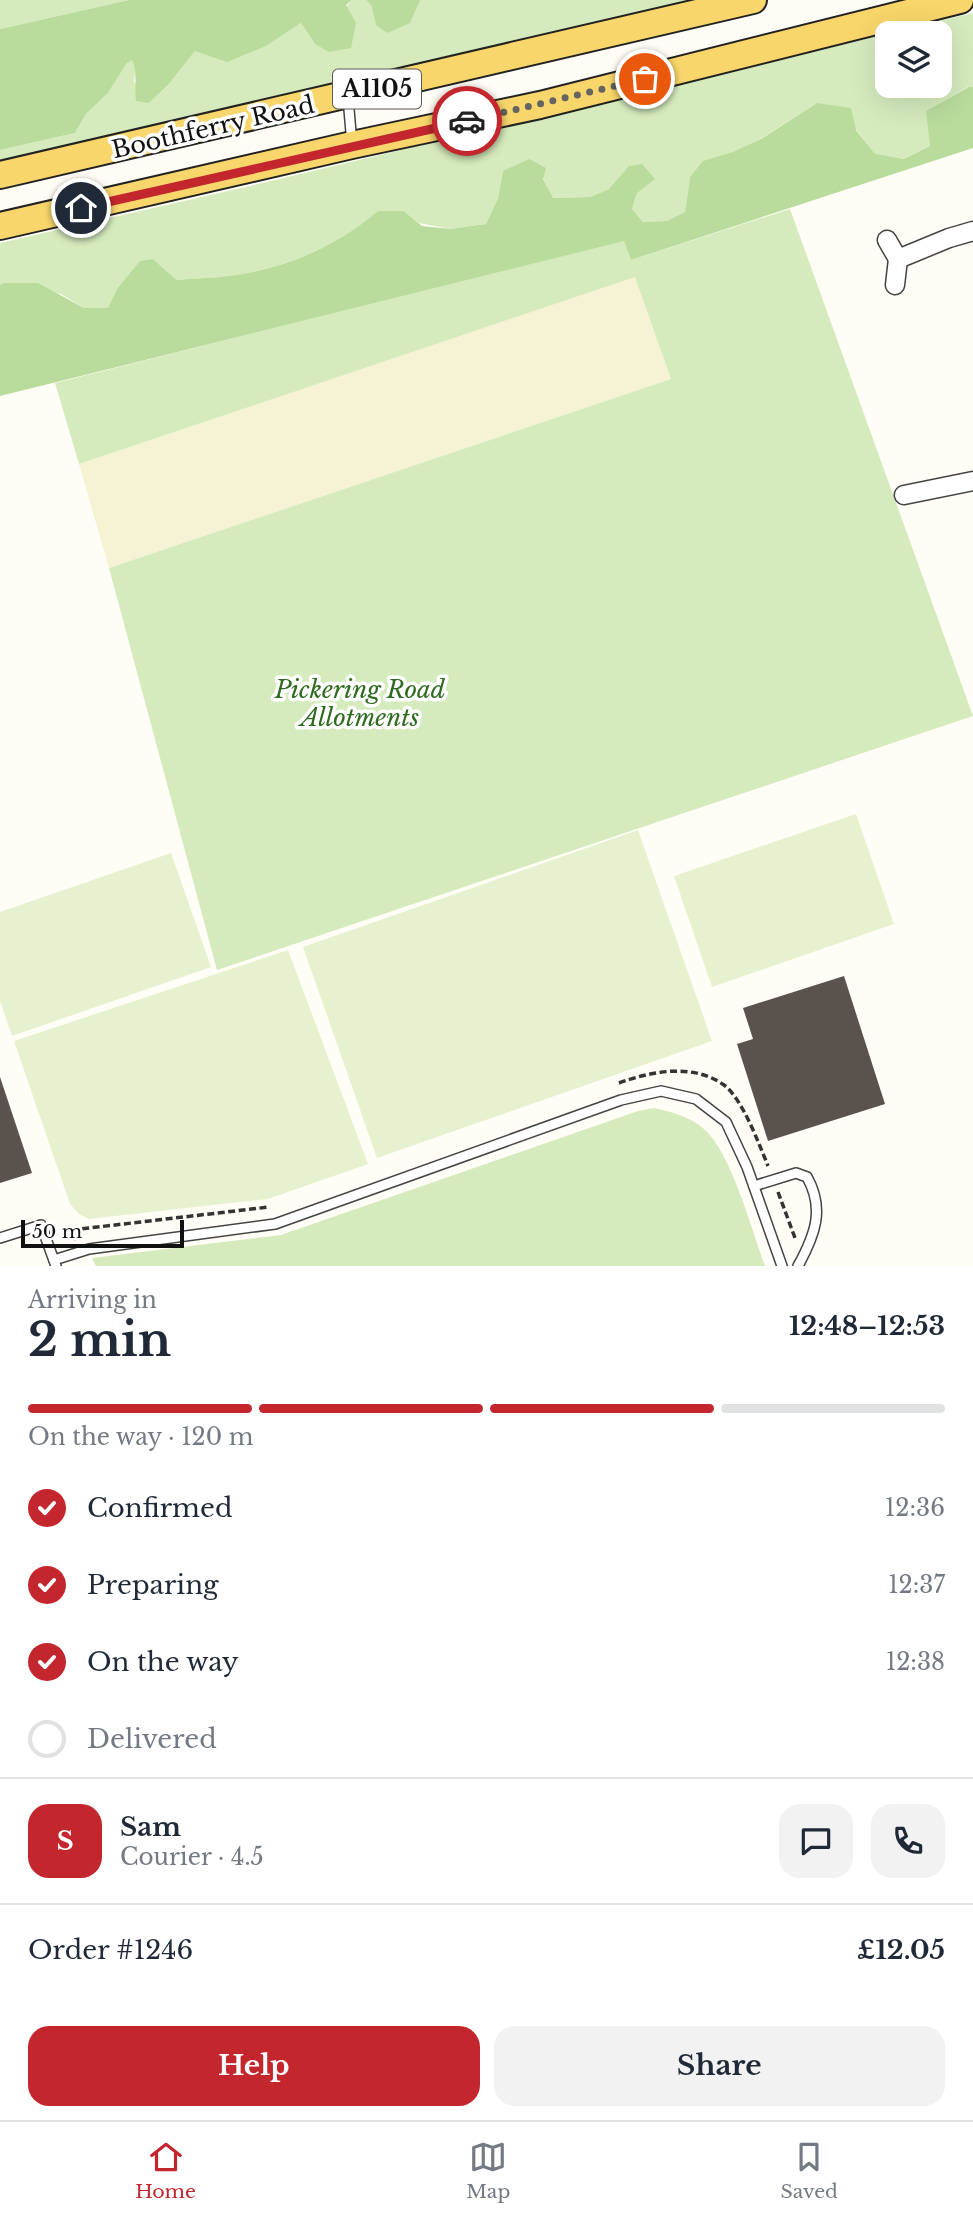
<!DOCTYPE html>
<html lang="en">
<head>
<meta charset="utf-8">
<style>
  :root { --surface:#fff; --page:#f2f2f3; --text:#1f2937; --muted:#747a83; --line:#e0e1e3; --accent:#c4262e }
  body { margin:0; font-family:"Libre Baskerville",serif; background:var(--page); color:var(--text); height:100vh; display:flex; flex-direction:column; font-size:26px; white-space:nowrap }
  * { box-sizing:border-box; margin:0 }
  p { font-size:23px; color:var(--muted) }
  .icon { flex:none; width:38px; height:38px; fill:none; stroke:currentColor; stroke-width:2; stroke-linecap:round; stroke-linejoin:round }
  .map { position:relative; height:1266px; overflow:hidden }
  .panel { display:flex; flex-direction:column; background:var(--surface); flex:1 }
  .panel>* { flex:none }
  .fabs { position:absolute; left:875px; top:21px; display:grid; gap:14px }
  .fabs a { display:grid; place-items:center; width:77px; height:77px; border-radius:14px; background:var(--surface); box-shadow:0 7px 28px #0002; font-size:35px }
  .scale { position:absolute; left:21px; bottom:18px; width:163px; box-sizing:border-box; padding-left:7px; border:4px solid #111; border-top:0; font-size:19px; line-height:24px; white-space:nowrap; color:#111; -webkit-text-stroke:5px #fff; paint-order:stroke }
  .pin { position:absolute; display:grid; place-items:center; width:60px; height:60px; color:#fff; margin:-30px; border:4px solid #fff; border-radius:50%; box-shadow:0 2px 7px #0007 }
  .courier { position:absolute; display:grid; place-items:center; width:70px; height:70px; margin:-35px; border:5px solid #c4262e; border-radius:50%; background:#fff; color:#222; box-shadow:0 2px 9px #0007 }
  .overview em { font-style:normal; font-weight:800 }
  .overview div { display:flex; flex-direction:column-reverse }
  .overview { display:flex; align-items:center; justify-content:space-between; height:119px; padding:0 28px }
  h1 { font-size:46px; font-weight:800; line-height:52px }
  .bar { display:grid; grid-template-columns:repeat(4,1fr); gap:10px 7px; align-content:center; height:84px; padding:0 28px }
  .bar i { height:9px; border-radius:5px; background:var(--line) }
  .bar .current { background:var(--accent) }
  .bar p { grid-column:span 4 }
  .line { display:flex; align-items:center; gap:18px; padding:0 28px; border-top:2px solid var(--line) }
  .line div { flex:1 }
  .round { display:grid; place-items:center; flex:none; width:74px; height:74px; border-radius:21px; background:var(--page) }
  ol { padding:0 28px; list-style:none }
  li { display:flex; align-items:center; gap:21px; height:77px }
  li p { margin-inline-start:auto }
  li .icon { padding:7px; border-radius:50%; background:var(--accent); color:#fff; stroke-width:4 }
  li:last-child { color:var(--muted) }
  li i { width:38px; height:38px; border:4px solid var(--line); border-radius:50% }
  .button { display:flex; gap:14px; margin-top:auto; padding:14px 28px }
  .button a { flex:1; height:80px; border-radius:21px; background:var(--accent); color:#fff; font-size:28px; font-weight:800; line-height:80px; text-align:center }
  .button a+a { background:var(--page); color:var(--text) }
  .tab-bar { display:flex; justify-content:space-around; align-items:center; height:98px; border-top:2px solid var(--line); background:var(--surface); font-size:19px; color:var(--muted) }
  .tab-bar a { display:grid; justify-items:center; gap:4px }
  .tab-bar .current { color:var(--accent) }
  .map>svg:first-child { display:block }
</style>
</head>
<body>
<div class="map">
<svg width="973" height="1266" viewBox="0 0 973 1266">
  <rect width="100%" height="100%" fill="#fffdf5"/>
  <polygon fill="#f6f3d4" points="636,276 671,379 109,568 79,464"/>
  <g fill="#d5ebbd">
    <polygon points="0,0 129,0 0,29"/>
    <polygon points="352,0 366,0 371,5 376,25 420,0 704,0 0,163 0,150 75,133 86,114 108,93 127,63 132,59 136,67 134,82 149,103 169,84 195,51 266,46 301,23 315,44"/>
    <path d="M973 13V87H968L927 111 930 146 904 159 875 155 856 129 817 103 757 141 690 177 685 213 667 221 643 222 632 209 637 193 609 189 590 197 552 198 543 178 503 171 498 198 486 224 450 229 419 223 404 211H378C337 245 294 265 242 274 221 278 198 278 177 280L153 259 117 289 109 308H84L61 294 0 286V243L250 186 887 34V86H940V33H889Z"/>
    <polygon points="790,209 973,716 217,970 109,568 671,379 635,277 79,464 55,383 624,240 631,260"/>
    <path d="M654 1108C672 1112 689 1116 704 1129 731 1152 752 1231 765 1266H96L92 1258 281 1235 638 1111Z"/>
  </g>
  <g fill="#b9dc9c">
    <path d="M129 0H352L346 5 356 23 351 48 329 52 315 44 301 23 266 46 227 62 195 51 169 84 149 103 136 101C134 88 138 71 132 60L127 63 108 93 86 114 75 133 0 150V29Z"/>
    <polygon points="366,0 420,0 410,23 387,33 376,25 371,5"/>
    <path d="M969 87H973V148L631 260 624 241 0 396V285L4 283H38L84 308H108L117 289 140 261 153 259 177 280C198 278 221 278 242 274 294 265 337 245 378 211H404L422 226 450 229 486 224 498 198 503 171 529 159 546 168 543 179 553 198 590 197 609 189 629 166 642 164 655 179 637 193 632 209 643 222 667 221 685 212 690 177 703 161 733 152 761 139 817 103 851 108 856 130 875 154 904 159 930 146 926 111Z"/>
  </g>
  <g fill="#e6f2cf">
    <polygon points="856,814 894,924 712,987 674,876"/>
    <polygon points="638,830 712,1041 377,1158 303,947"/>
    <polygon points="171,853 211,967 12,1036 0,1001 0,912"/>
    <polygon points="288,950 368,1164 268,1199 89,1219 79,1214 70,1204 14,1041"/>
  </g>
  <g fill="#5a524d">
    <polygon points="844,976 885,1104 768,1141 737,1044 753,1039 743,1008"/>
    <polygon points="0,1077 32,1173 0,1183"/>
  </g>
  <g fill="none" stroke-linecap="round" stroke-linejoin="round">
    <g stroke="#444" stroke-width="12">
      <g id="service">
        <polyline points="348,98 352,144"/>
        <path d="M754 1186 796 1173 807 1177C825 1209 815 1235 798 1266"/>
        <polyline points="0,1238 41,1225 56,1266"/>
        <polyline points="54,1260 89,1249 275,1224 621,1100 661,1091 696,1099 726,1122 747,1167 782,1266"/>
      </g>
    </g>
    <g stroke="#444" stroke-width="21">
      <g id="minor">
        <polyline points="887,240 898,259 895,285"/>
        <polyline points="898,259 949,238 973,231"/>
        <polyline points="904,495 973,481"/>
      </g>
    </g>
    <g stroke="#222" stroke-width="30">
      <g id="primary">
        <polyline points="0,175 753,0"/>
        <polyline points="0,226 352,145 540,105 960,0"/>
      </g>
    </g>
    <g stroke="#333" stroke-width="3.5" stroke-dasharray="7 3.5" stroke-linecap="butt">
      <path d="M619 1083C652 1071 693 1063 724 1085 742 1098 759 1144 768 1166"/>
      <polyline points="778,1192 795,1238"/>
      <polyline points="76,1240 72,1230 269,1207"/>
    </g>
    <use href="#service" stroke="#fff" stroke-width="9"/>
    <use href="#minor" stroke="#fff" stroke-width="18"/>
    <use href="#primary" stroke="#f9d66b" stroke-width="26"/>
  </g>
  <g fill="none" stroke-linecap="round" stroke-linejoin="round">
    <polyline stroke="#646461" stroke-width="7" stroke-dasharray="0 12.6" points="467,121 645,79"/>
    <polyline stroke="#c4262e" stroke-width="9" points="81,208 467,121"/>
  </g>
  <g text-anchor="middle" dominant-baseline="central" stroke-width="7" stroke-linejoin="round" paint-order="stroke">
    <rect fill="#fff" stroke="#585858" stroke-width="2" x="333" y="69.5" width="88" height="39" rx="5"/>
    <g font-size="23" font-weight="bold" fill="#111">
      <text x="377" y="89">A1105</text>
    </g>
    <g font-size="24" fill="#111" stroke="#fff">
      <text transform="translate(213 127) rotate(-13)">Boothferry Road</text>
    </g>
    <g font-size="24" font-style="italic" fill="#2f6b1f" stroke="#fff">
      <text x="360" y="689">Pickering Road<tspan x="360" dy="28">Allotments</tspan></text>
    </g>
  </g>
</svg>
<div class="fabs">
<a><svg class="icon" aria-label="layers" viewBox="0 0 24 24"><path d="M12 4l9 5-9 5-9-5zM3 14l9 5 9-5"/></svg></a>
</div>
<div class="scale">50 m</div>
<div class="pin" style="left:645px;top:79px;background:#ea580c"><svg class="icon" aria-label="bag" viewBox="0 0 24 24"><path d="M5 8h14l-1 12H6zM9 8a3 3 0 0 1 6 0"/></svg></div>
<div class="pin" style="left:81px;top:208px;background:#1f2937"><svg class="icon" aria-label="home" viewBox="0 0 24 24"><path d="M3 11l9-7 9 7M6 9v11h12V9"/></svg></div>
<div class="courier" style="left:467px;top:121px"><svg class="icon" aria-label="car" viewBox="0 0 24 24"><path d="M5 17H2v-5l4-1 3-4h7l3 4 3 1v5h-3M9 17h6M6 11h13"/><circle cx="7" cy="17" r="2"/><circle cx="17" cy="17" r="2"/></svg></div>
</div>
<section class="panel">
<div class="overview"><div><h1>2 min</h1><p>Arriving in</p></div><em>12:48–12:53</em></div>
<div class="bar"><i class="current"></i><i class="current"></i><i class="current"></i><i></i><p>On the way · 120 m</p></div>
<ol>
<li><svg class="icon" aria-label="check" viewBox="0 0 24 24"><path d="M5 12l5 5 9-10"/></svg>Confirmed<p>12:36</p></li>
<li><svg class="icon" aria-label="check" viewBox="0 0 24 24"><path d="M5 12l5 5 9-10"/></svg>Preparing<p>12:37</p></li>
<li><svg class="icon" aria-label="check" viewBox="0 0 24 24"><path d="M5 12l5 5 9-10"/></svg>On the way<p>12:38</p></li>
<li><i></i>Delivered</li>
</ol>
<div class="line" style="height:126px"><b class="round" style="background:var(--accent);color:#fff">S</b><div><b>Sam</b><p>Courier · 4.5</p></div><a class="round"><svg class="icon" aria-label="chat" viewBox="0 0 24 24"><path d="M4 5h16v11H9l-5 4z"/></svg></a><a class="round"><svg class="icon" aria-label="phone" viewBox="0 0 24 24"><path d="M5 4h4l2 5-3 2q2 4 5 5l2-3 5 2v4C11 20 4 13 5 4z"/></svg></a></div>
<div class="line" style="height:91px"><div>Order #1246</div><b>£12.05</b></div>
<div class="button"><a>Help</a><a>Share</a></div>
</section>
<nav class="tab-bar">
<a class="current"><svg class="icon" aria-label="home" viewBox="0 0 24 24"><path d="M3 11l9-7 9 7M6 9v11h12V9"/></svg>Home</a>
<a><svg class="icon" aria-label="map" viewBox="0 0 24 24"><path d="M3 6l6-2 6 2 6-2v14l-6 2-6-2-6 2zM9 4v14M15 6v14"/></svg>Map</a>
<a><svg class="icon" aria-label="saved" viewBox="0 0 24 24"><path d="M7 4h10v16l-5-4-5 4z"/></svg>Saved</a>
</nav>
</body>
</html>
